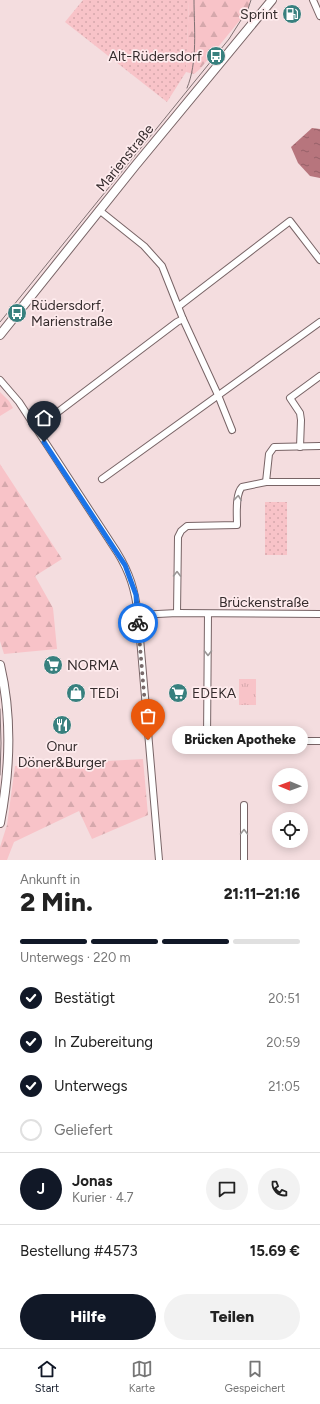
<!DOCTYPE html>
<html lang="de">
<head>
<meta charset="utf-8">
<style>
  :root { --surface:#fff; --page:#f2f2f2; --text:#222; --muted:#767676; --line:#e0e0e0; --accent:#111827 }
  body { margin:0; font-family:Figtree,sans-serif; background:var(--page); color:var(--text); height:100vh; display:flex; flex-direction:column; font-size:15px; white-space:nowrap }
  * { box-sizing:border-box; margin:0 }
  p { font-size:13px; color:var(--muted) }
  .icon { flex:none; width:22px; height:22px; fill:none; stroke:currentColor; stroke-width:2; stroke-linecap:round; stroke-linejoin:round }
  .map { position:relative; height:860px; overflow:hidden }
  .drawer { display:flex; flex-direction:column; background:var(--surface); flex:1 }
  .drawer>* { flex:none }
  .needle { width:26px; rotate:271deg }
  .controls { position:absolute; left:272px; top:768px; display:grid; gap:8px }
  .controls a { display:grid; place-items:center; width:36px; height:36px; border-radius:50%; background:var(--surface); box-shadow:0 2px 10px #0003; font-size:20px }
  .pin { position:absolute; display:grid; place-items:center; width:34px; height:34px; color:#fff; margin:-41px -17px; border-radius:50% 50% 50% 0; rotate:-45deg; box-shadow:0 0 4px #0007 }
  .pin .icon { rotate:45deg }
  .courier { position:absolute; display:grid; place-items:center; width:40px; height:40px; margin:-20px; border:3px solid #1a73e8; border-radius:50%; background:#fff; color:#222; box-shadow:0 1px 5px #0007 }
  .bubble { position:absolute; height:28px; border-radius:14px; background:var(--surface); box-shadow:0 2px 10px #0003; font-size:13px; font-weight:800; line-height:28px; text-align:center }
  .summary em { font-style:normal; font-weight:800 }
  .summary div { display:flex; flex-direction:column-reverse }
  .summary { display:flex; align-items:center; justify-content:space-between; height:68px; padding:0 20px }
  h1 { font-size:26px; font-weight:800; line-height:30px }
  .bar { display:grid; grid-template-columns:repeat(4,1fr); gap:6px 4px; align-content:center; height:48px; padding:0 20px }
  .bar i { height:5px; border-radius:3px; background:var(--line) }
  .bar .selected { background:var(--accent) }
  .bar p { grid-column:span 4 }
  .line { display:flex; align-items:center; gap:10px; padding:0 20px; border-top:1px solid var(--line) }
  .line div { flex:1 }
  .round { display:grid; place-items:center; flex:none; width:42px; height:42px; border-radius:21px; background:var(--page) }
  ol { padding:0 20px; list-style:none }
  li { display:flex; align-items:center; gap:12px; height:44px }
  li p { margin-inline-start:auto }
  li .icon { padding:4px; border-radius:50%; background:var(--accent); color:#fff; stroke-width:4 }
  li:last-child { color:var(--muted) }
  li i { width:22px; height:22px; border:2px solid var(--line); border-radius:50% }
  .button { display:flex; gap:8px; margin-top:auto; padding:8px 20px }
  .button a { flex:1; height:46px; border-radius:24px; background:var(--accent); color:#fff; font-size:16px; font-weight:800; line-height:46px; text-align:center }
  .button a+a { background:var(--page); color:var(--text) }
  .menu { display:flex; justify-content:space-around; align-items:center; height:56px; border-top:1px solid var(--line); background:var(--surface); font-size:11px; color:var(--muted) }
  .menu a { display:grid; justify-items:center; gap:2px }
  .menu .selected { color:var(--accent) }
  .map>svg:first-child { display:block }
</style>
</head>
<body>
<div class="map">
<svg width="320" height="860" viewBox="0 0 320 860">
  <defs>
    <pattern id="grass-dots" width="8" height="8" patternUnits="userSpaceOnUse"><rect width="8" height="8" fill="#f8c3c8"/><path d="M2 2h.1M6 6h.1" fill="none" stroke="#d5a8ac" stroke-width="1.8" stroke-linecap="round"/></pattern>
    <pattern id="forest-firs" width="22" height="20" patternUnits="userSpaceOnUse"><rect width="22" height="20" fill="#f8c3c8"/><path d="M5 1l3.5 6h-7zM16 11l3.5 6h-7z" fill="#d5a8ac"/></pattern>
    <pattern id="park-tufts" width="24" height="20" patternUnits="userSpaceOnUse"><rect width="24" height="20" fill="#f8c3c8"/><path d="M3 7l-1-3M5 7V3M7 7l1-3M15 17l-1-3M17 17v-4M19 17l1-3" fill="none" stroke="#d5a8ac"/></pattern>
    <pattern id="water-ripples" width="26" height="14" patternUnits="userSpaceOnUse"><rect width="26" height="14" fill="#b7757d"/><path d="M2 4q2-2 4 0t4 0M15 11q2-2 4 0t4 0" fill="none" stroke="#966067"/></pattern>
  </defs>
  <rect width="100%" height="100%" fill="#f4dddf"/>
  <g fill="url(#grass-dots)">
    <polygon points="83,0 189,0 186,72 167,102 65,22"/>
    <rect x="265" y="502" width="22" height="53"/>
  </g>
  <g fill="url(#forest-firs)">
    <polygon points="189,0 250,0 249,6 245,14 200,69 194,74 186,72"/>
    <polygon points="0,392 9,401 13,408 0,416"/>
    <polygon points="0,464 62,559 35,576 53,608 57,649 4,654 0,641"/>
    <polygon points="143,759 148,815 92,839 79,811 14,842 7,860 0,860 0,847 7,825 15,766"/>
  </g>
  <rect fill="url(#park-tufts)" x="239" y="679" width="17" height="26"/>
  <polygon fill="url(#water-ripples)" points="312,128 320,129 320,178 310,176 298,163 291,147"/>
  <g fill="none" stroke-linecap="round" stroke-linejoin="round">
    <g stroke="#786466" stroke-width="8">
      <g id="street">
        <polyline points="313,0 320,16"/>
        <polyline points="99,210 144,246 162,266 183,319 218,395 232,430"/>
        <polyline points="179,306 290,221 320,260"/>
        <path d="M0 380 19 402 117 552C130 573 135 590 138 615L159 860"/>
        <polyline points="54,415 177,322 183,319"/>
        <polyline points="300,447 301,420 300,413 290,398 320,376"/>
        <polyline points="102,479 320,322"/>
        <polyline points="266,482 269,454 274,447 320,446"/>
        <path d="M177 613 178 537 181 531 187 526 237 525C237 515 235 494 242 487L266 482H320"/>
        <polyline points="208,614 207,739 210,741 320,741"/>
        <polyline points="138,615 177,613 320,614"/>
        <polyline points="244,860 244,805"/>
      </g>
    </g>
    <g stroke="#786466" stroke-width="10">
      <g id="secondary">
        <polyline points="0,335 135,166 272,0"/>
        <path d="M0 665C12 716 10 771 0 823"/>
      </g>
    </g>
    <use href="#street" stroke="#fff" stroke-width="6"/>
    <use href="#secondary" stroke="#fff" stroke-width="8"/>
    <g stroke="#817274" stroke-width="1">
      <path d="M187 88C198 62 194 27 194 0"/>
      <polyline points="0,322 229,39 248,9 251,0"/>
      <polyline points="0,709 1,743 0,775"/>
    </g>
  </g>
  <defs><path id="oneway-chevron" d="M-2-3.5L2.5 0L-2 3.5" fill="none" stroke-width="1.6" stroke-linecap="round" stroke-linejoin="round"/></defs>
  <g stroke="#9a9696">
    <use href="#oneway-chevron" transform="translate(238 498) rotate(-84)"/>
    <use href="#oneway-chevron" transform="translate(177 574) rotate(-89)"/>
    <use href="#oneway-chevron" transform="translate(208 653) rotate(90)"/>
    <use href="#oneway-chevron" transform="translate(244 832) rotate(-90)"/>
  </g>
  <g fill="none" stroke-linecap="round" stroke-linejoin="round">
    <polyline stroke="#786a6b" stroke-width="4" stroke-dasharray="0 7.2" points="138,623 148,740"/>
    <polyline stroke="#1a73e8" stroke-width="5" points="44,442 125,565 136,595 138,623"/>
  </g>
  <defs>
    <g id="fuel-disc" transform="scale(1)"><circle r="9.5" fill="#38807e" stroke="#feebed"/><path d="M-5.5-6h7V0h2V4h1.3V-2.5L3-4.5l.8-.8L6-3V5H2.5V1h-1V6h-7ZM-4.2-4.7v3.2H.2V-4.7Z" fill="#fff"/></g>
    <g id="bus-disc" transform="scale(1)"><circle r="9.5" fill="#38807e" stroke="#feebed"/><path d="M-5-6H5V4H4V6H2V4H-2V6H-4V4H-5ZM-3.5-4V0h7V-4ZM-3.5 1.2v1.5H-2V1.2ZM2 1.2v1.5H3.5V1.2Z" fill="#fff"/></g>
    <g id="supermarket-disc" transform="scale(1)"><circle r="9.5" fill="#38807e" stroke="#feebed"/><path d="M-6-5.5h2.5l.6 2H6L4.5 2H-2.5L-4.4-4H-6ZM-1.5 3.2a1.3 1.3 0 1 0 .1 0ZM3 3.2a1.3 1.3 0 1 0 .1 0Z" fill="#fff"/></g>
    <g id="shop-disc" transform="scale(1)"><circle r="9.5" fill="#38807e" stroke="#feebed"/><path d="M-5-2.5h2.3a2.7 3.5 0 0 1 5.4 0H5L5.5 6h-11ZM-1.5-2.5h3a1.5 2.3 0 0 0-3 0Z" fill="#fff"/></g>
    <g id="restaurant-disc" transform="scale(1)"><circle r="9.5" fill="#38807e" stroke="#feebed"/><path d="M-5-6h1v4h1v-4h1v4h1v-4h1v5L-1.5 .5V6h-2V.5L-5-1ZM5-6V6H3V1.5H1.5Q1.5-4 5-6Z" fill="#fff"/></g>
  </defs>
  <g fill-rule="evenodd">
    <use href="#fuel-disc" x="292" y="14"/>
    <use href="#bus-disc" x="216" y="56"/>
    <use href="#bus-disc" x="17" y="313"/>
    <use href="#supermarket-disc" x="53" y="665"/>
    <use href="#shop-disc" x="76" y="693"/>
    <use href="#supermarket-disc" x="178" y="693"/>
    <use href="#restaurant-disc" x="62" y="725"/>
  </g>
  <g text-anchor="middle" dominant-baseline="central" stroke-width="3.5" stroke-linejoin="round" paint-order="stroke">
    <g font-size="14" fill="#352c2d" stroke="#feebed" text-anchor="start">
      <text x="278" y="14" text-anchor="end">Sprint</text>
      <text x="202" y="56" text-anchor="end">Alt-Rüdersdorf</text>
      <text x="31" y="305">Rüdersdorf,<tspan x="31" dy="16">Marienstraße</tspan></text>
      <text x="67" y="665">NORMA</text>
      <text x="90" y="693">TEDi</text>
      <text x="192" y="693">EDEKA</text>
      <text x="62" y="746" text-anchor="middle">Onur<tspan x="62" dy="16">Döner&amp;Burger</tspan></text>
    </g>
    <g font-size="14" fill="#352c2d" stroke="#feebed">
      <text transform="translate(125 158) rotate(-51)">Marienstraße</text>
      <text x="264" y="602">Brückenstraße</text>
    </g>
  </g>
</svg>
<div class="controls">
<a><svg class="needle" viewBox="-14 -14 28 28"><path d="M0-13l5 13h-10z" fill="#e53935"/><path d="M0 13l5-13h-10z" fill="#767676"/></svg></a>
<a><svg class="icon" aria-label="locate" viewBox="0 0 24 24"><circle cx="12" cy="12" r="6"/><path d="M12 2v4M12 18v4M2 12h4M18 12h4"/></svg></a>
</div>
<div class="pin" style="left:148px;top:740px;background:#ea580c"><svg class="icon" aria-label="bag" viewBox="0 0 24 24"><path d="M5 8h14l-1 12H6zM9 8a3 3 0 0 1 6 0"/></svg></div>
<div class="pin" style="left:44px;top:442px;background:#1f2937"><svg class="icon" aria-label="home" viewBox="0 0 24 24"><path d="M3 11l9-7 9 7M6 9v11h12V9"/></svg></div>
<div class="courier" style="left:138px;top:623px"><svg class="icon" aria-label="bike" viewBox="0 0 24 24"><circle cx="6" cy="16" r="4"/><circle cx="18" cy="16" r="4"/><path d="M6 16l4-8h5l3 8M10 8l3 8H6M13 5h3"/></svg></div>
<div class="bubble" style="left:172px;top:726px;width:136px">Brücken Apotheke</div>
</div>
<section class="drawer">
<div class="summary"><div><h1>2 Min.</h1><p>Ankunft in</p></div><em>21:11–21:16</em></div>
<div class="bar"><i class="selected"></i><i class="selected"></i><i class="selected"></i><i></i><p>Unterwegs · 220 m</p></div>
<ol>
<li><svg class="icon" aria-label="check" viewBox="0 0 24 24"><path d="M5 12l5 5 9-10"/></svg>Bestätigt<p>20:51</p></li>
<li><svg class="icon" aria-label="check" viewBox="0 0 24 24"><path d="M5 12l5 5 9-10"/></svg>In Zubereitung<p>20:59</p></li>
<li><svg class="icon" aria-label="check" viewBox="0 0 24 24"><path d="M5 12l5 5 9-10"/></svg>Unterwegs<p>21:05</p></li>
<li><i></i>Geliefert</li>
</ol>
<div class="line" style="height:72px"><b class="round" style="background:var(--accent);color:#fff">J</b><div><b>Jonas</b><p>Kurier · 4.7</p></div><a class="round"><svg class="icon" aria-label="chat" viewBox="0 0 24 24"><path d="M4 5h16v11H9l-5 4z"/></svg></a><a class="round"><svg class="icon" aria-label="phone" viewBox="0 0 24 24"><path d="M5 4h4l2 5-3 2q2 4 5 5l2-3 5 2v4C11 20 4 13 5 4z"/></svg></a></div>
<div class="line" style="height:52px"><div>Bestellung #4573</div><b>15.69 €</b></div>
<div class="button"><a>Hilfe</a><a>Teilen</a></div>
</section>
<nav class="menu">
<a class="selected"><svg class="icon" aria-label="home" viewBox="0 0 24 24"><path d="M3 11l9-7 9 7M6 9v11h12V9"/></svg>Start</a>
<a><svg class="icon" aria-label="map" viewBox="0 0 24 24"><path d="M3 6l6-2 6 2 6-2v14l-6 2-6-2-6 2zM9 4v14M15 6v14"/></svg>Karte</a>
<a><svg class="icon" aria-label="saved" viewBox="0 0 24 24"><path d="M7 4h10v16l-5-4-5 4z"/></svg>Gespeichert</a>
</nav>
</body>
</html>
